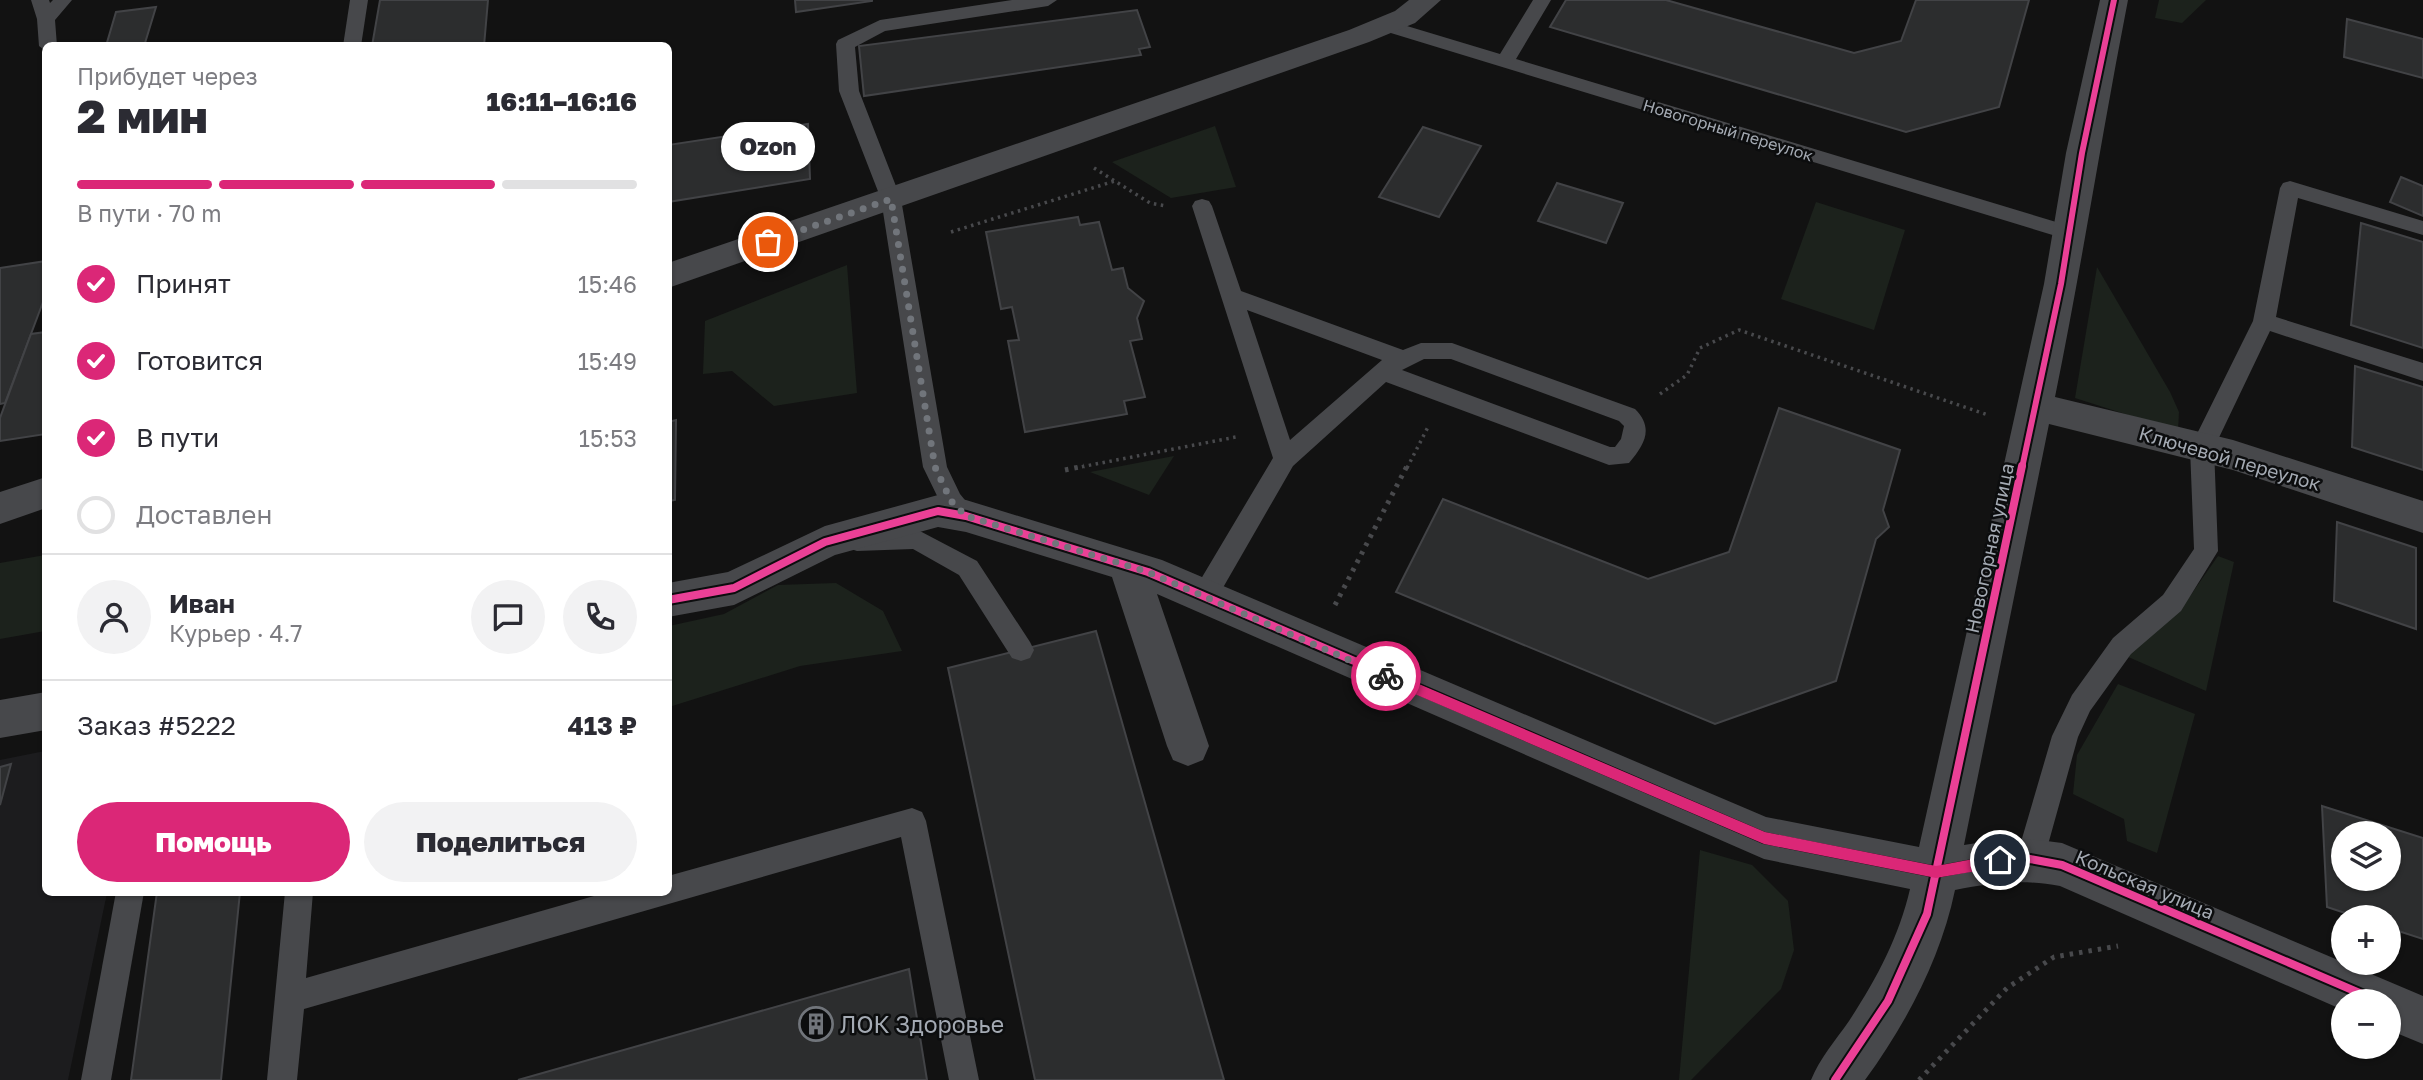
<!DOCTYPE html>
<html lang="ru">
<head>
<meta charset="utf-8">
<style>
  :root { --surface:#fff; --page:#f2f2f3; --text:#2b2b33; --muted:#7c7c81; --line:#e1e1e2; --accent:#db2777 }
  body { margin:0; font-family:"Golos Text",sans-serif; background:var(--page); color:var(--text); height:100vh; display:flex; flex-direction:column; font-size:26px; white-space:nowrap }
  * { box-sizing:border-box; margin:0 }
  p { font-size:23px; color:var(--muted) }
  .icon { flex:none; width:38px; height:38px; fill:none; stroke:currentColor; stroke-width:2; stroke-linecap:round; stroke-linejoin:round }
  .map { position:relative; flex:1; overflow:hidden }
  .details { position:absolute; left:42px; top:42px; width:630px; height:854px; display:flex; flex-direction:column; background:var(--surface); border-radius:10px; box-shadow:0 2px 5px #0004 }
  .details>* { flex:none }
  .buttons { position:absolute; left:2331px; top:821px; display:grid; gap:14px }
  .buttons a { display:grid; place-items:center; width:70px; height:70px; border-radius:50%; background:var(--surface); box-shadow:0 2px 5px #0004; font-size:35px }
  .pin { position:absolute; display:grid; place-items:center; width:60px; height:60px; color:#fff; margin:-30px; border:4px solid #fff; border-radius:50%; box-shadow:0 2px 7px #0007 }
  .courier { position:absolute; display:grid; place-items:center; width:70px; height:70px; margin:-35px; border:5px solid #db2777; border-radius:50%; background:#fff; color:#222; box-shadow:0 2px 9px #0007 }
  .bubble { position:absolute; height:49px; border-radius:24px; background:var(--surface); box-shadow:0 2px 5px #0004; font-size:23px; font-weight:800; line-height:49px; text-align:center }
  .overview em { font-style:normal; font-weight:800 }
  .overview div { display:flex; flex-direction:column-reverse }
  .overview { display:flex; align-items:center; justify-content:space-between; height:119px; padding:0 35px }
  h1 { font-size:46px; font-weight:800; line-height:52px }
  .bar { display:grid; grid-template-columns:repeat(4,1fr); gap:10px 7px; align-content:center; height:84px; padding:0 35px }
  .bar i { height:9px; border-radius:5px; background:var(--line) }
  .bar .on { background:var(--accent) }
  .bar p { grid-column:span 4 }
  .line { display:flex; align-items:center; gap:18px; padding:0 35px; border-top:2px solid var(--line) }
  .line div { flex:1 }
  .round { display:grid; place-items:center; flex:none; width:74px; height:74px; border-radius:37px; background:var(--page) }
  ol { padding:0 35px; list-style:none }
  li { display:flex; align-items:center; gap:21px; height:77px }
  li p { margin-inline-start:auto }
  li .icon { padding:7px; border-radius:50%; background:var(--accent); color:#fff; stroke-width:4 }
  li:last-child { color:var(--muted) }
  li i { width:38px; height:38px; border:4px solid var(--line); border-radius:50% }
  .primary-button { display:flex; gap:14px; margin-top:auto; padding:14px 35px }
  .primary-button a { flex:1; height:80px; border-radius:42px; background:var(--accent); color:#fff; font-size:28px; font-weight:800; line-height:80px; text-align:center }
  .primary-button a+a { background:var(--page); color:var(--text) }
  .map>svg:first-child { display:block }
</style>
</head>
<body>
<div class="map">
<svg width="2423" height="1080" viewBox="0 0 2423 1080">
  <rect width="100%" height="100%" fill="#121212"/>
  <polygon fill="#1c1c1e" points="45,751 46,892 107,893 68,1080 0,1080 0,760"/>
  <g fill="#1c221c">
    <polygon points="2159,0 2206,0 2182,23 2155,18"/>
    <polygon points="1215,126 1236,187 1171,198 1112,162"/>
    <polygon points="1816,202 1905,230 1874,330 1781,299"/>
    <polygon points="847,265 857,393 774,406 732,371 703,374 705,321"/>
    <polygon points="2097,267 2170,392 2179,412 2178,431 2075,398"/>
    <polygon points="1174,456 1149,495 1090,472"/>
    <polygon points="45,555 45,631 0,639 0,563"/>
    <polygon points="2218,556 2234,562 2206,691 2126,656 2181,609"/>
    <polygon points="836,583 883,611 902,651 800,666 669,707 669,626 724,614 778,585"/>
    <polygon points="2118,684 2195,714 2157,853 2127,841 2124,819 2073,794 2077,755"/>
    <polygon points="1700,850 1752,865 1788,901 1794,950 1781,989 1691,1080 1679,1080"/>
  </g>
  <g fill="#2c2d2e" stroke="#424346" stroke-width="2" fill-rule="evenodd">
    <polygon points="380,0 488,0 484,46 372,46"/>
    <polygon points="795,0 872,0 872,1 796,12"/>
    <polygon points="1566,0 1666,0 1854,53 1901,41 1916,0 2029,0 1999,107 1906,132 1550,27"/>
    <polygon points="156,7 145,43 106,46 116,12"/>
    <polygon points="1137,10 1150,47 1139,49 1141,55 864,96 859,46"/>
    <polygon points="2347,19 2423,39 2423,78 2344,57"/>
    <polygon points="808,124 810,179 668,202 668,145"/>
    <polygon points="1423,127 1481,146 1439,217 1379,197"/>
    <polygon points="2401,177 2423,186 2423,216 2390,202"/>
    <polygon points="1557,183 1623,203 1606,243 1538,221"/>
    <polygon points="1078,217 1080,225 1099,222 1112,270 1123,268 1128,288 1144,301 1137,318 1142,339 1130,341 1145,397 1124,401 1127,414 1025,432 1008,341 1019,340 1012,307 1001,309 986,232"/>
    <polygon points="2361,223 2423,242 2423,348 2351,325"/>
    <polygon points="46,261 46,294 5,403 0,404 0,268"/>
    <polygon points="46,332 46,434 0,441 0,418 31,334"/>
    <polygon points="2355,366 2423,387 2423,470 2352,447"/>
    <polygon points="1779,408 1900,450 1883,510 1889,527 1876,539 1836,681 1715,724 1396,592 1443,499 1648,579 1729,552"/>
    <polygon points="676,420 675,500 668,501 668,422"/>
    <polygon points="2337,522 2416,548 2416,629 2334,601"/>
    <polygon points="1096,631 1224,1080 1035,1080 948,668"/>
    <polygon points="11,764 0,805 0,767"/>
    <path d="M2322 806 2423 838V939L2389 928V917H2357L2327 907ZM2343 833H2389V878H2343Z"/>
    <polygon points="157,892 240,892 221,1080 131,1080"/>
    <polygon points="909,969 927,1080 518,1080"/>
  </g>
  <g fill="none" stroke-linecap="round" stroke-linejoin="round">
    <g stroke="#48494c" stroke-width="3.5" stroke-dasharray="2.5 4.5" stroke-linecap="butt">
      <polyline points="1094,168 1150,203 1166,206"/>
      <polyline points="951,232 1115,181"/>
      <polyline points="1660,394 1687,375 1700,348 1739,330 1988,415"/>
      <polyline points="1075,468 1236,437"/>
      <polyline points="1407,468 1428,427"/>
    </g>
    <g stroke="#48494c" stroke-width="5" stroke-dasharray="3.5 6" stroke-linecap="butt">
      <polyline points="1065,470 1084,466"/>
      <polyline points="1335,605 1407,466"/>
      <polyline points="1919,1080 2007,988 2054,957 2118,946"/>
    </g>
    <g fill="#47484b" fill-rule="evenodd">
      <polygon points="31,0 49,0 50,3 53,0 72,0 55,20 57,46 46,46 46,51 39,46 37,19"/>
      <polygon points="350,0 368,0 361,46 343,46"/>
      <polygon points="1012,0 1057,0 1048,6 885,31 855,47 859,91 901,199 947,467 960,494 978,516 975,523 966,526 957,523 943,508 923,467 881,199 839,91 836,44 838,40 880,20"/>
      <polygon points="1533,0 1551,0 1516,59 2076,228 2079,233 2076,238 2069,240 1381,30 1378,26 1387,20 1500,54"/>
      <polygon points="2290,181 2423,221 2423,235 2298,198 2276,317 2423,363 2423,381 2270,331 2214,448 2218,551 2181,611 2131,654 2090,711 2078,737 2044,859 2040,869 2030,873 2020,869 2016,859 2052,736 2072,695 2113,638 2163,595 2194,549 2190,448 2253,321 2280,188 2283,183"/>
      <path d="M1202 199 1209 201 1212 206 1241 291 1403 350 1421 343H1452L1635 409C1654 428 1645 444 1629 463L1609 465 1386 382 1293 466 1213 605 1204 608 1195 605 1191 597 1195 589 1273 458 1192 206 1195 201ZM1247 310 1382 360 1290 440ZM1424 359H1451L1619 421 1624 426 1621 439 1615 447H1610L1402 370Z"/>
      <polygon points="916,529 977,561 1030,642 1034,650 1030,658 1021,661 1012,658 959,575 913,549 857,551 848,548 845,541 848,534 857,531"/>
      <polygon points="912,808 922,812 926,821 979,1080 949,1080 901,837 304,1009 297,1080 267,1080 285,892 313,892 306,978 608,892 668,892 668,876"/>
      <polygon points="116,892 144,892 111,1080 81,1080"/>
    </g>
    <g fill="#47484b" fill-rule="evenodd">
      <polygon points="1409,0 1441,0 1415,23 1369,42 668,288 668,263 1349,30 1395,11"/>
      <path d="M2100 0H2128C2102 132 2082 265 2055 397L2233 440 2423 501V533L2233 470 2049 424 1964 845C1998 839 2027 837 2062 843L2423 996V1044L2389 1030V1001H2343V1010L2060 886C2023 879 1992 883 1955 890 1941 958 1906 1024 1865 1080H1811C1820 1058 1835 1041 1849 1021 1876 980 1899 937 1910 889L1764 859 1157 594 1209 746 1203 760 1188 766 1173 760 1167 746 1112 577 966 532 938 527 835 555 734 605 668 617V583L728 572 825 526 938 495 966 500 1162 560 1766 817 1919 847 2044 284 2066 153Z"/>
      <polygon points="46,477 46,508 0,524 0,492"/>
      <polygon points="46,692 46,730 0,738 0,700"/>
    </g>
    <g stroke="#0c0d0e" stroke-width="10">
      <polyline id="cycleway-far1" points="2022,468 2061,284 2082,153 2114,0"/>
    </g>
    <g stroke="#0c0d0e" stroke-width="12">
      <g id="cycleway">
        <polyline points="668,600 734,588 825,542 938,511 966,516 1148,572 1764,838 1936,872 2000,860 2030,859 2062,865 2378,1001"/>
        <polyline points="1835,1080 1888,1001 1927,914 2022,466"/>
      </g>
    </g>
    <use href="#cycleway-far1" stroke="#ea4096" stroke-width="6"/>
    <use href="#cycleway" stroke="#ea4096" stroke-width="8"/>
  </g>
  <polygon fill="#db2777" points="1386,670 1765,832 1936,866 2000,854 2007,860 2000,867 1936,878 1764,844 1382,680 1382,672"/>
  <g fill="none" stroke-linecap="round" stroke-linejoin="round">
    <polyline stroke="#71757b" stroke-width="7" stroke-dasharray="0 12.6" points="768,242 891,199 935,467 951,501 966,516 1148,572 1386,676"/>
  </g>
  <defs>
    <g id="building-ring" transform="scale(1.75)"><circle r="9.5" fill="#0c0d0e" stroke="#71757b" stroke-width="1.5"/><path d="M-4-6H4V6H1V3H-1V6H-4ZM-2.5-4.3h1.7v1.8h-1.7ZM.8-4.3h1.7v1.8H.8ZM-2.5-1h1.7V.8h-1.7ZM.8-1h1.7V.8H.8Z" fill="#71757b"/></g>
  </defs>
  <g fill-rule="evenodd">
    <use href="#building-ring" x="816" y="1024"/>
  </g>
  <g text-anchor="middle" dominant-baseline="central" stroke-width="5" stroke-linejoin="round" paint-order="stroke">
    <g font-size="16" fill="#a4aab3" stroke="#0c0d0e">
      <text transform="translate(1728 130) rotate(17)">Новогорный переулок</text>
    </g>
    <g font-size="19" fill="#a4aab3" stroke="#0c0d0e">
      <text transform="translate(2230 458) rotate(16)">Ключевой переулок</text>
      <text transform="translate(1989 548) rotate(-78)">Новогорная улица</text>
      <text transform="translate(2145 884) rotate(23)">Кольская улица</text>
    </g>
    <g font-size="23" fill="#a4aab3" stroke="#0c0d0e" text-anchor="start">
      <text x="840" y="1024">ЛОК Здоровье</text>
    </g>
  </g>
</svg>
<div class="buttons">
<a><svg class="icon" aria-label="layers" viewBox="0 0 24 24"><path d="M12 4l9 5-9 5-9-5zM3 14l9 5 9-5"/></svg></a>
<a>+</a>
<a>−</a>
</div>
<div class="pin" style="left:768px;top:242px;background:#ea580c"><svg class="icon" aria-label="bag" viewBox="0 0 24 24"><path d="M5 8h14l-1 12H6zM9 8a3 3 0 0 1 6 0"/></svg></div>
<div class="pin" style="left:2000px;top:860px;background:#1f2937"><svg class="icon" aria-label="home" viewBox="0 0 24 24"><path d="M3 11l9-7 9 7M6 9v11h12V9"/></svg></div>
<div class="courier" style="left:1386px;top:676px"><svg class="icon" aria-label="bike" viewBox="0 0 24 24"><circle cx="6" cy="16" r="4"/><circle cx="18" cy="16" r="4"/><path d="M6 16l4-8h5l3 8M10 8l3 8H6M13 5h3"/></svg></div>
<div class="bubble" style="left:721px;top:122px;width:94px">Ozon</div>
<section class="details">
<div class="overview"><div><h1>2 мин</h1><p>Прибудет через</p></div><em>16:11–16:16</em></div>
<div class="bar"><i class="on"></i><i class="on"></i><i class="on"></i><i></i><p>В пути · 70 m</p></div>
<ol>
<li><svg class="icon" aria-label="check" viewBox="0 0 24 24"><path d="M5 12l5 5 9-10"/></svg>Принят<p>15:46</p></li>
<li><svg class="icon" aria-label="check" viewBox="0 0 24 24"><path d="M5 12l5 5 9-10"/></svg>Готовится<p>15:49</p></li>
<li><svg class="icon" aria-label="check" viewBox="0 0 24 24"><path d="M5 12l5 5 9-10"/></svg>В пути<p>15:53</p></li>
<li><i></i>Доставлен</li>
</ol>
<div class="line" style="height:126px"><a class="round"><svg class="icon" aria-label="person" viewBox="0 0 24 24"><circle cx="12" cy="8" r="4"/><path d="M4 21q1-7 8-7t8 7"/></svg></a><div><b>Иван</b><p>Курьер · 4.7</p></div><a class="round"><svg class="icon" aria-label="chat" viewBox="0 0 24 24"><path d="M4 5h16v11H9l-5 4z"/></svg></a><a class="round"><svg class="icon" aria-label="phone" viewBox="0 0 24 24"><path d="M5 4h4l2 5-3 2q2 4 5 5l2-3 5 2v4C11 20 4 13 5 4z"/></svg></a></div>
<div class="line" style="height:91px"><div>Заказ #5222</div><b>413 ₽</b></div>
<div class="primary-button"><a>Помощь</a><a>Поделиться</a></div>
</section>
</div>
</body>
</html>
